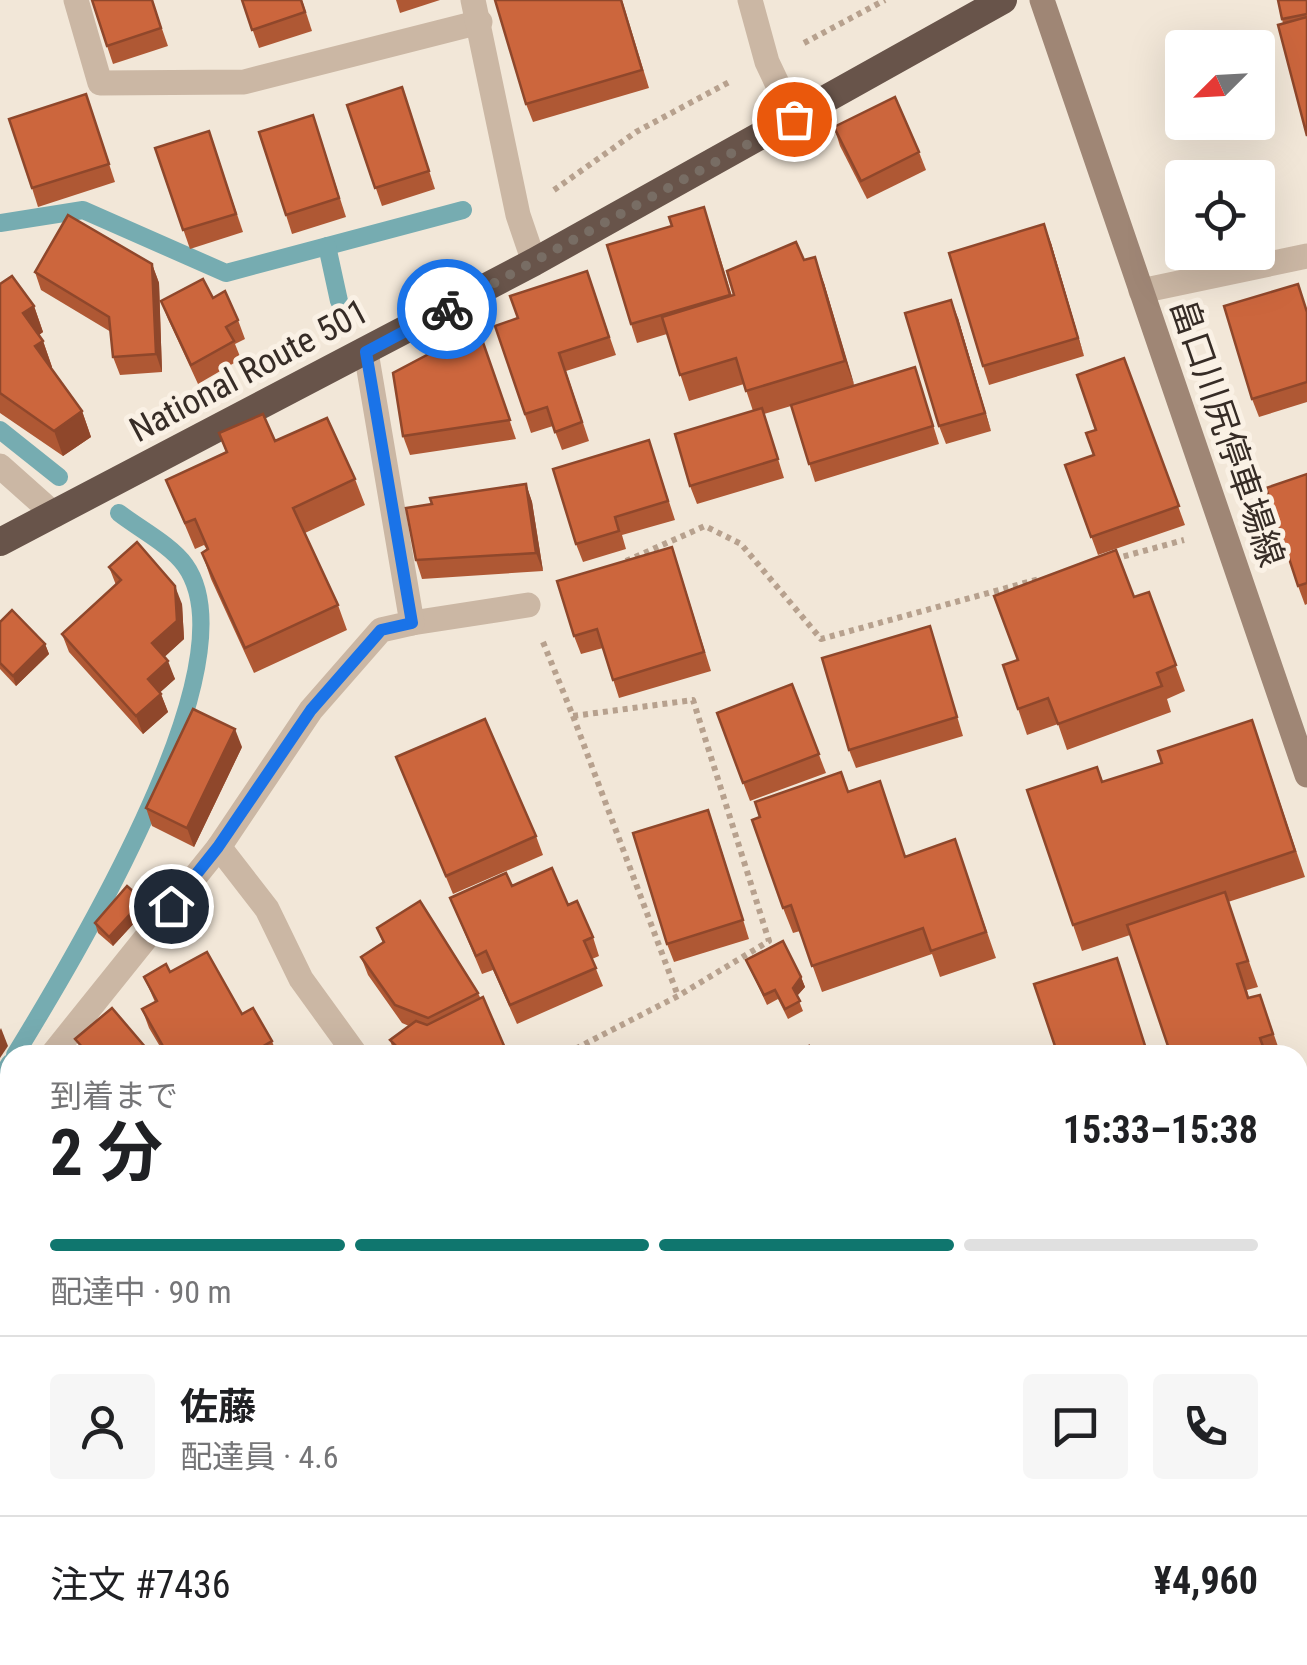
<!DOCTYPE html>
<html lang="ja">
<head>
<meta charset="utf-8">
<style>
  :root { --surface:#fff; --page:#f6f6f6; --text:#202124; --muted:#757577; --line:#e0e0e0; --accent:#0f766e }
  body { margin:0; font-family:"Roboto Condensed","Noto Sans JP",sans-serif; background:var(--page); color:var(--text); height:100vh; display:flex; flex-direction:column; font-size:38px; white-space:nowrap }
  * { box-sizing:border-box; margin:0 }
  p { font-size:32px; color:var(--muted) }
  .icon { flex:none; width:55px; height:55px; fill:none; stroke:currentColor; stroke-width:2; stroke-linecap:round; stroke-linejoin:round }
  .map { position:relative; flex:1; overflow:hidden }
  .details { position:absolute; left:0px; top:1045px; width:1308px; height:620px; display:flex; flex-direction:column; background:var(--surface); border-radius:30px 30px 0 0; box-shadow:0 10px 40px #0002 }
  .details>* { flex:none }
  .needle { width:65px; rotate:246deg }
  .controls { position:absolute; left:1165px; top:30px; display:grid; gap:20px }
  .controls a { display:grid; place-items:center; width:110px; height:110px; border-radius:10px; background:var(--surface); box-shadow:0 10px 40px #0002; font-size:50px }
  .pin { position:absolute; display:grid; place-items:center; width:85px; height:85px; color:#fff; margin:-42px; border:5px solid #fff; border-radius:50%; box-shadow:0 2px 10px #0007 }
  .courier { position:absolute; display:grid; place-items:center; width:100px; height:100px; margin:-50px; border:8px solid #1a73e8; border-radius:50%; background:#fff; color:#222; box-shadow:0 2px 12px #0007 }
  .overview em { font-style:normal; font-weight:700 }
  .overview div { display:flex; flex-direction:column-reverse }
  .overview { display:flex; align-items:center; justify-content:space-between; height:170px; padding:0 50px }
  h1 { font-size:65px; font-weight:700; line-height:75px }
  .bar { display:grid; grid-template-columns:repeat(4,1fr); gap:15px 10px; align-content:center; height:120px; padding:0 50px }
  .bar i { height:12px; border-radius:8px; background:var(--line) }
  .bar .selected { background:var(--accent) }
  .bar p { grid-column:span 4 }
  .line { display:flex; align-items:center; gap:25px; padding:0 50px; border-top:2px solid var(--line) }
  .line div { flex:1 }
  .round { display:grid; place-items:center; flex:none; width:105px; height:105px; border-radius:10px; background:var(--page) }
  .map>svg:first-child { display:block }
</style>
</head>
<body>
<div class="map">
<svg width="1307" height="1665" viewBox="0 0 1307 1665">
  <defs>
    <pattern id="park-tufts" width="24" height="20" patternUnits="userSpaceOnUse" patternTransform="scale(2.5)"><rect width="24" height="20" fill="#b2c298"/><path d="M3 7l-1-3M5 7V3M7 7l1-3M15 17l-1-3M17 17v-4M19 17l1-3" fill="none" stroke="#929e7c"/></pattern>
  </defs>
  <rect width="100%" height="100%" fill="#f2e7d8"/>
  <g fill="url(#park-tufts)">
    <polygon points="1307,1368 1307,1522 1298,1526 1298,1372"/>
    <polygon points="826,1655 1184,1655 1189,1665 831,1665"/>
  </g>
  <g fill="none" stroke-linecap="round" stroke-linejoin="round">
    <g stroke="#76acb1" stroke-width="18">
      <polyline points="0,223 83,210 226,273 463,210"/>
      <polyline points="327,246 339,301"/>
      <polyline points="0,430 59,477"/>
      <path d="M15 1055C70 965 255 662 185 565 171 545 138 528 119 513"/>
      <polyline points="0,1079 10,1063"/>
      <polyline points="0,1491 10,1499"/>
      <polyline points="103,1655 109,1665"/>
    </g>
    <g stroke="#b7a18e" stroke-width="6" stroke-dasharray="5 5" stroke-linecap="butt">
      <polyline points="804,43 885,0"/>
      <polyline points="554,190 636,132 731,81"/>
      <polyline points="1114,559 1184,540"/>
      <polyline points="626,561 705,526 741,544 821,639 1039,579"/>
      <polyline points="543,642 573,716 693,700 769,941 678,996 573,1050 575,1055"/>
      <polyline points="573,716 678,996"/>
      <polyline points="797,1655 801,1665"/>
    </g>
    <g stroke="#cbb7a4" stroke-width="25">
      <polyline points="76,0 100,83 244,82 480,22"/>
      <polyline points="473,0 518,215 534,262"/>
      <polyline points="750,0 767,62 794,119"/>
      <polyline points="1141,291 1307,256"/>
      <polyline points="0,466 55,515"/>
      <polyline points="412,623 528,605"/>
      <polyline points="219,847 267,909 301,979 356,1055"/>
      <polyline points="52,1055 219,847 311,710 381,630 412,623 366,352"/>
      <polyline points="0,1142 10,1127"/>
      <polyline points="1298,1187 1307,1182"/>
      <polyline points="454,1665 471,1655"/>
    </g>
    <polyline stroke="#9f8675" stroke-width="25" points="1042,0 1307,775"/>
    <polyline stroke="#68544a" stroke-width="28" points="0,542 534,262 1003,0"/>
  </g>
  <g fill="#af5834">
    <polygon points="152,0 168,46 113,64 107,46"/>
    <polygon points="242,0 302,0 312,31 259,48"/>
    <polygon points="396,0 440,0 400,13"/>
    <polygon points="622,0 649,88 533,122 526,104"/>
    <polygon points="1307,0 1307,136 1282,19"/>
    <polygon points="402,87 435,189 382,206 347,105"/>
    <polygon points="92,112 115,182 38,207 32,188"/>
    <polygon points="834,127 919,152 926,170 867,199 840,146"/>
    <polygon points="209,131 243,232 190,249 155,148"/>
    <polygon points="319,133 346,217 292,234 286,215"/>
    <polygon points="710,225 732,296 804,260 824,283 854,385 915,367 939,444 815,482 791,406 764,414 784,478 697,504 690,486 753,411 744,384 689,401 667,334 637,343 631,324"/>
    <polygon points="1051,243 1084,356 989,385 983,366"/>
    <polygon points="152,264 159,283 162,372 120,375 113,357 111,332 41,290 35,272"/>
    <polygon points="587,271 616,355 566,371 589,441 562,450 553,426 531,433 495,326 518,318"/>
    <polygon points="0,284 34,306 43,332 39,335 43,341 52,367 51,368 82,411 91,437 63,456 0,413"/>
    <polygon points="213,298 238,320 245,339 235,344 241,359 198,384 168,319 161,301"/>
    <polygon points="1307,309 1307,402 1259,417 1252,399"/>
    <polygon points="958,318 991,431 946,444 939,426"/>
    <polygon points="478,328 516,439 410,455 403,436"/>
    <polygon points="1124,358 1185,525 1098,555 1065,465 1094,455 1096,430"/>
    <polygon points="219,433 275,441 355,479 365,505 305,533 338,605 347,630 254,673 211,579 202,553 207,550 204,545 195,549 166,480 226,452"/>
    <polygon points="649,440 675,520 622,535 626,549 583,562 576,544"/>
    <polygon points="1307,474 1307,604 1305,605 1298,586"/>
    <polygon points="526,484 532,502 543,571 422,579 416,560 432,504"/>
    <polygon points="678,565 711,671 619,698 603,648 581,654 574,636"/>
    <polygon points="109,567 182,604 184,639 164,657 175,679 160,692 168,712 143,734 69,652 62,634 116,585"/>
    <polygon points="1149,592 1185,691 1167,699 1171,712 1067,750 1058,724 1027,735 1003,665 1018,660 1134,597"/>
    <polygon points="0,622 45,644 49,654 16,686 0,669"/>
    <polygon points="930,626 963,736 856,768 849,750"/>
    <polygon points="792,684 826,773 750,801 717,713"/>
    <polygon points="1261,746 1305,877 1228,902 1258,987 1247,990 1249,998 1260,995 1281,1055 1171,1055 1130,935 1082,951 1073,925 1097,767 1103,782"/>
    <polygon points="242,747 194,847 152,826 146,808"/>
    <polygon points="396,757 536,836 543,855 453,894"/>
    <polygon points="848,792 906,856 955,839 996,958 940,977 932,954 822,992 800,931 793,933 783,908"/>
    <polygon points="715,829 749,939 674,962 667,944"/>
    <polygon points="512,886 568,905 593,937 599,956 592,959 603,986 517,1024 493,970 482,974 450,898"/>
    <polygon points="143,900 147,909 113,946 98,933 95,923"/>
    <polygon points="377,928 478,993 508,1055 395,1055 390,1040 409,1026 402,1023 368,975 361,957 383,943"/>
    <polygon points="746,960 801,977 805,987 797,996 803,1011 788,1019 778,999 767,1005"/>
    <polygon points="170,972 242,1014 272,1041 277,1055 165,1055 149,1028 142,1009 155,1002 144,977"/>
    <polygon points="0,1506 10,1517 10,1628 0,1617"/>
    <polygon points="332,1655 372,1655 357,1665 339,1665"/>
  </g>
  <g fill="#8f472b">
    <polygon points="1044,224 1051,243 1084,356 1078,338"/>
    <polygon points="815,257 824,283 855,387 845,361"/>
    <polygon points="152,264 159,283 162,372 156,354"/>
    <polygon points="951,300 958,318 991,431 985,413"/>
    <polygon points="34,306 43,332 33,339 23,313"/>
    <polygon points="43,341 52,367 44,372 35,346"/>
    <polygon points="82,411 91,437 63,456 54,431"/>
    <polygon points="526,484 532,502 543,571 536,553"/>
    <polygon points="175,586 182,604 184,639 159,662 152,643"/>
    <polygon points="45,644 49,654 16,686 13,676"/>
    <polygon points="168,661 175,679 154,698 148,679"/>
    <polygon points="161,694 168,712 143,734 136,716"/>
    <polygon points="235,729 242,747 194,847 187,828"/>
    <polygon points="143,900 147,909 113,946 109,937"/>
    <polygon points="801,977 805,987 796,997 793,988"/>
    <polygon points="1,1028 8,1046 0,1058 0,1030"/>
    <polygon points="337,1655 372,1655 357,1665 341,1665"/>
  </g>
  <g fill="#cc663d" stroke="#8f472b" stroke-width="2.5">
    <polygon points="92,0 152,0 161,28 107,46"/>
    <polygon points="242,0 301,0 305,12 252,30"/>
    <polygon points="495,0 621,0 642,70 526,104"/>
    <polygon points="1278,0 1307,0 1307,14 1282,19"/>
    <polygon points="1307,17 1307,136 1278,25"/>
    <polygon points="402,87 429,171 375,188 347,105"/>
    <polygon points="86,94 109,164 32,188 9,119"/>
    <polygon points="895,97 919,152 861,181 834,127"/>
    <polygon points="313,115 339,198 286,215 259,132"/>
    <polygon points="209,131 236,214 183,230 155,148"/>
    <polygon points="704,207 730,295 631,324 607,245 672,226 669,217"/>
    <polygon points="68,215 152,264 156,354 113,357 109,317 35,272"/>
    <polygon points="1044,224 1078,338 983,366 949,253"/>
    <polygon points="796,242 804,260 815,257 845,361 746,391 736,358 680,375 662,317 734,295 727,271"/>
    <polygon points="587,271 609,337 559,353 582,422 555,432 547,407 525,414 495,326 518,318 510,296"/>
    <polygon points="12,276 34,306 23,313 43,341 35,346 82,411 54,431 0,393 0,284"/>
    <polygon points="203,279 213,298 225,291 238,320 226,327 234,341 191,365 161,301"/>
    <polygon points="1298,284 1307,312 1307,382 1252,399 1224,306"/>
    <polygon points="951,300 985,413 939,426 905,313"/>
    <polygon points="478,328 510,420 403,436 393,373"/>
    <polygon points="1124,358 1179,506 1091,537 1065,465 1094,455 1086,433 1096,430 1077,375"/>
    <polygon points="915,367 933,426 809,464 791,405"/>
    <polygon points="762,408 778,459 690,486 675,434"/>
    <polygon points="263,414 275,441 327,418 355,479 293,508 338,605 245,648 202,553 208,549 195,519 185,523 166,480 227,452 219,433"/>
    <polygon points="649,440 668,501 615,517 619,531 576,544 553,469"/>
    <polygon points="1307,474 1307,583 1298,586 1266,488"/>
    <polygon points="526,484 536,553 416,560 406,508 432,504 430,498"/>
    <polygon points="137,542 175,586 177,621 152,643 168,661 148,679 161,694 136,716 62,634 121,580 109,567"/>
    <polygon points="672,547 704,652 613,680 597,629 574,636 557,581"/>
    <polygon points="1116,550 1134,597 1149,592 1176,665 1157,673 1162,686 1058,724 1048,698 1018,709 1003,665 1018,660 994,596"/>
    <polygon points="12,610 45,644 13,676 0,663 0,622"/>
    <polygon points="930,626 957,717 849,750 822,658"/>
    <polygon points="792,684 819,754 743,783 717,713"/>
    <polygon points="193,709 235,729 187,828 146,808"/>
    <polygon points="485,719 536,836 446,876 396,757"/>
    <polygon points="1252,720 1295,851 1073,925 1027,790 1097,767 1102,782 1162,763 1158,751"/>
    <polygon points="841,772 848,792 880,781 905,857 955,839 986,932 931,951 923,928 812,966 791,905 783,908 752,820 760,817 755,802"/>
    <polygon points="708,810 743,920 667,944 633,833"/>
    <polygon points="552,868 568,905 577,901 593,937 584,941 596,968 510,1005 486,951 476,956 450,898 506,873 512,886"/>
    <polygon points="127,886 143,900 109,937 95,923"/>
    <polygon points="1225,892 1248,961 1237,964 1248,998 1260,995 1273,1034 1260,1038 1266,1055 1171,1055 1127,925"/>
    <polygon points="420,901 478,993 428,1018 395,1005 361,957 384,942 377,928"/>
    <polygon points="783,941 801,977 793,988 800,1001 785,1009 775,990 764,995 746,960"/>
    <polygon points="207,952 242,1014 253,1008 272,1041 248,1055 168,1055 142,1009 157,1001 144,977 166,964 170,972"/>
    <polygon points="1117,958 1148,1055 1058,1055 1034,984"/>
    <polygon points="483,997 508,1055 405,1055 390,1040 416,1021 427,1025"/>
    <polygon points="112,1008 152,1055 74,1055 83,1048 75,1039"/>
    <polygon points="809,1046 812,1055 786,1055"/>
    <polygon points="0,1506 10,1517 10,1620 0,1606"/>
    <polygon points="1298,1570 1307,1588 1307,1665 1247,1665 1243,1655 1298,1655"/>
    <polygon points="24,1655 91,1655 95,1665 28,1665"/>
    <polygon points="496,1655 573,1655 578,1665 496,1665 493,1657"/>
  </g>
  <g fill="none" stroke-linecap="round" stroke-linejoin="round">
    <polyline stroke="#786d64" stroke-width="10" stroke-dasharray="0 18" points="447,309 794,119"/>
    <polyline stroke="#1a73e8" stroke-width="12" points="171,906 218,847 311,710 381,630 412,623 366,352 447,309"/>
  </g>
  <g text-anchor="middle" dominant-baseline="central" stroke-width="10" stroke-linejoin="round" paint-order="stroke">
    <g font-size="35" fill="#362c26" stroke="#faf1e5">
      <text transform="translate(249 371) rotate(-28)">National Route 501</text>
      <text transform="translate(1227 433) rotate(71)">畠口川尻停車場線</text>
    </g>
  </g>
</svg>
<div class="controls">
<a><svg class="needle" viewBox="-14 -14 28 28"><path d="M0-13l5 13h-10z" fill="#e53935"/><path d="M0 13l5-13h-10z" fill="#757577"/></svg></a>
<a><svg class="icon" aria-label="locate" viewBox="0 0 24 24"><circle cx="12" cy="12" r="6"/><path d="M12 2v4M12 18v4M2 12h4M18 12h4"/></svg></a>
</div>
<div class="pin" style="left:794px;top:119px;background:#ea580c"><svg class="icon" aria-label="bag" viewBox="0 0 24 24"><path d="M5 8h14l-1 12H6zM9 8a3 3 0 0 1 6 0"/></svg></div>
<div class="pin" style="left:171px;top:906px;background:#1f2937"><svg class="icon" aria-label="home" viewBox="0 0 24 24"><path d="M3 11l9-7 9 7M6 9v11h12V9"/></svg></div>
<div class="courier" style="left:447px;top:309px"><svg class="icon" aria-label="bike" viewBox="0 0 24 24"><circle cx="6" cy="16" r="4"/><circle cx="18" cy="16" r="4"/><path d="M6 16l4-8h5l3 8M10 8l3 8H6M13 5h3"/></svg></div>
<section class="details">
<div class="overview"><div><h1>2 分</h1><p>到着まで</p></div><em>15:33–15:38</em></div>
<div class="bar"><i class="selected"></i><i class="selected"></i><i class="selected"></i><i></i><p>配達中 · 90 m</p></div>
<div class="line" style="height:180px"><a class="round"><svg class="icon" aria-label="person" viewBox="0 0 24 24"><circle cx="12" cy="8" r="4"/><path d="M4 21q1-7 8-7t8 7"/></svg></a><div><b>佐藤</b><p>配達員 · 4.6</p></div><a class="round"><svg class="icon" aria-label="chat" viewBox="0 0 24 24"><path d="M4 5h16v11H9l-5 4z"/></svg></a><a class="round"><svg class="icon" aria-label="phone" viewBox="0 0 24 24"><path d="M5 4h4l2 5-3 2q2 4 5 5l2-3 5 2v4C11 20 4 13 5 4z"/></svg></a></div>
<div class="line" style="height:130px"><div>注文 #7436</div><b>¥4,960</b></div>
</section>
</div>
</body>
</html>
